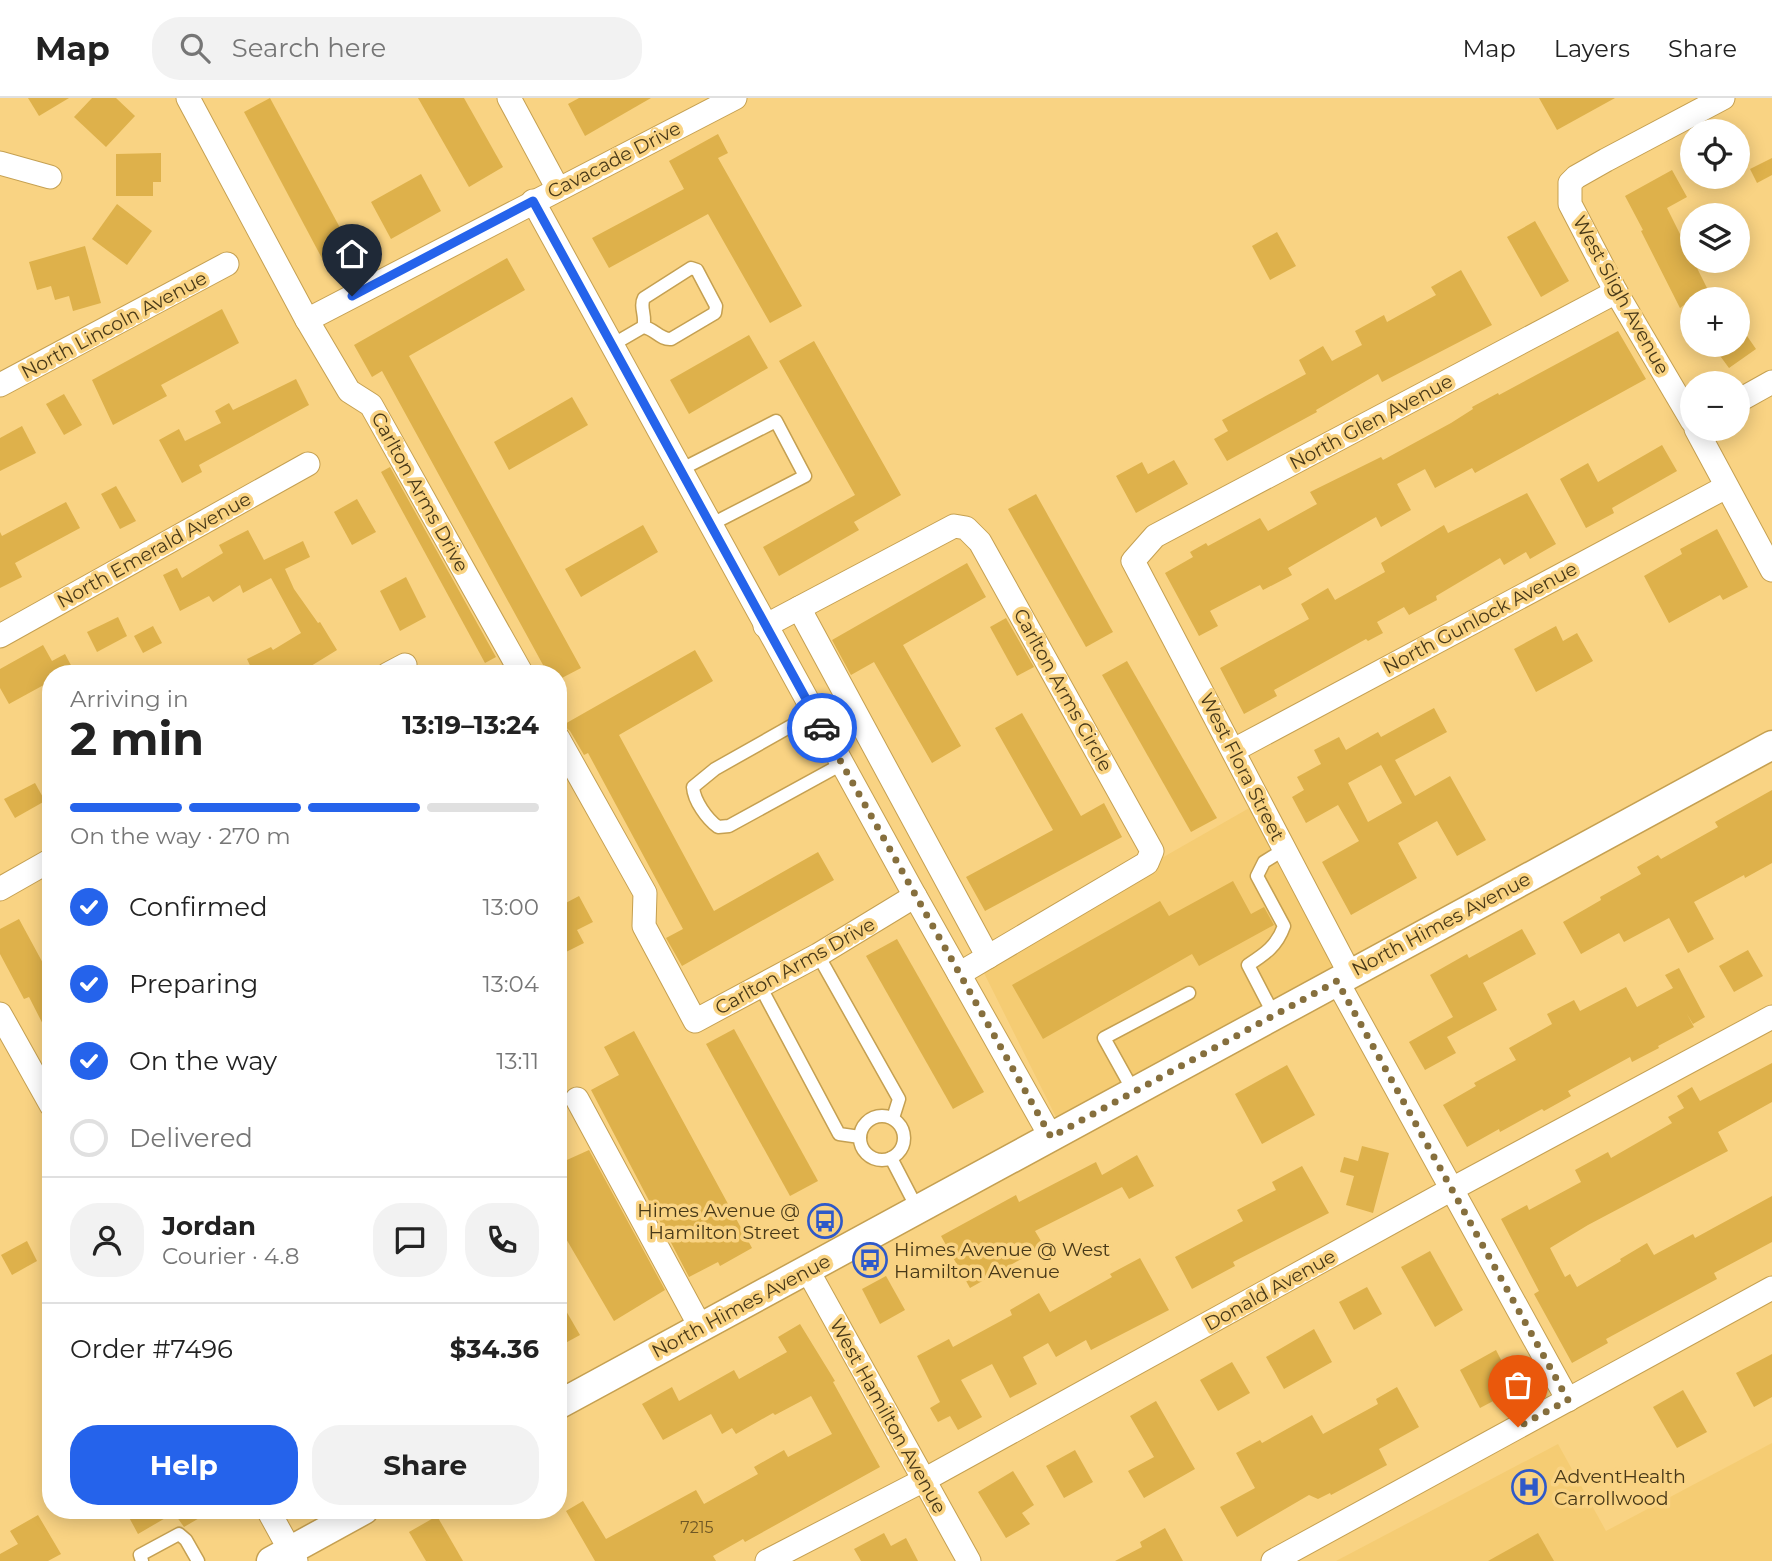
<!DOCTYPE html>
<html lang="en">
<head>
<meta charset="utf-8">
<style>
  :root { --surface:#fff; --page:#f2f2f2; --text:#222; --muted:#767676; --line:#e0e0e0; --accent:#2563eb }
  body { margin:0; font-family:Montserrat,sans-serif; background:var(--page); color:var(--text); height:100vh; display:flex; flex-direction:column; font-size:26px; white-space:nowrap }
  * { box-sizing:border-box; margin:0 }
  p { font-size:23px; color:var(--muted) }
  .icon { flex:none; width:38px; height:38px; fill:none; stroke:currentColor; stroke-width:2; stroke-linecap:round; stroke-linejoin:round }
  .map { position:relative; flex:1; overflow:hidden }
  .side { position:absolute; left:42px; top:567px; width:525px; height:854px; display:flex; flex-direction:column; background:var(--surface); border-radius:28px; box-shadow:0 4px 18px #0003 }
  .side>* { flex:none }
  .tools { position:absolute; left:1680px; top:21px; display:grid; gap:14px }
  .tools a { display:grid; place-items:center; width:70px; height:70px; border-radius:50%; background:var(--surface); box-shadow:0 4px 18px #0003; font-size:35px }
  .pin { position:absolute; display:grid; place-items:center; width:60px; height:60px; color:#fff; margin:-72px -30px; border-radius:50% 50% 50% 0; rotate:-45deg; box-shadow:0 0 7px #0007 }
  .pin .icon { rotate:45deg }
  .courier { position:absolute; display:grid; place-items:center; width:70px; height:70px; margin:-35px; border:5px solid #2563eb; border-radius:50%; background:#fff; color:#222; box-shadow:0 2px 9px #0007 }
  .head em { font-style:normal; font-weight:700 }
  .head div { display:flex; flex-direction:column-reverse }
  .head { display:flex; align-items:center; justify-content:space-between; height:119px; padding:0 28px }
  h1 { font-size:46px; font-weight:700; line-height:52px }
  .bar { display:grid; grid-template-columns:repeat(4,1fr); gap:10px 7px; align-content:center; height:84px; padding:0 28px }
  .bar i { height:9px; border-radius:5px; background:var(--line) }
  .bar .active { background:var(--accent) }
  .bar p { grid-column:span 4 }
  .line { display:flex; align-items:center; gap:18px; padding:0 28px; border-top:2px solid var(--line) }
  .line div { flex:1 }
  .round { display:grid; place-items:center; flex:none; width:74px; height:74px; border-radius:28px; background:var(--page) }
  ol { padding:0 28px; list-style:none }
  li { display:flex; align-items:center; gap:21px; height:77px }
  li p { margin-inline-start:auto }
  li .icon { padding:7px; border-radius:50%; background:var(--accent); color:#fff; stroke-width:4 }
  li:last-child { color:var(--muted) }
  li i { width:38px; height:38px; border:4px solid var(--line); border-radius:50% }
  .cta { display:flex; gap:14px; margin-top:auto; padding:14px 28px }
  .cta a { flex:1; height:80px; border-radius:28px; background:var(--accent); color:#fff; font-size:28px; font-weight:700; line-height:80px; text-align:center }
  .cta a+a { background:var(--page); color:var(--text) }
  header { display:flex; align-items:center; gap:42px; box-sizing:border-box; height:98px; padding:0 35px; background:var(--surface); border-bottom:2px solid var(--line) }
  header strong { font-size:33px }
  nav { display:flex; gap:38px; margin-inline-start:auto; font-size:24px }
  .search { width:490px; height:63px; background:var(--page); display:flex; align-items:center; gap:18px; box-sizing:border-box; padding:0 24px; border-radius:28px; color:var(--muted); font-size:26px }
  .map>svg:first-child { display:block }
</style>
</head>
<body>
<header>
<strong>Map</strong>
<div class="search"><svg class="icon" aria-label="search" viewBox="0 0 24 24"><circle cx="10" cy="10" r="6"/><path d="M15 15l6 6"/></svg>Search here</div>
<nav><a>Map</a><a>Layers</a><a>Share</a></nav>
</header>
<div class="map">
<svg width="1772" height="1463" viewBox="0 0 1772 1463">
  <rect width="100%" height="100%" fill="#f9d383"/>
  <g fill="#f5cc73">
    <polygon points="1251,709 1335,871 1056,1019 983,873 1160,761"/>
    <polygon points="1772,1345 1772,1463 1336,1463 1558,1346 1606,1433"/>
  </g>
  <g fill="#deb14b" fill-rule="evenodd">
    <polygon points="28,0 69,0 39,18"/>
    <polygon points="92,0 116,0 135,18 106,49 74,19"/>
    <polygon points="270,0 352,152 325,166 244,14"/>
    <polygon points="418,0 464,0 503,69 469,89"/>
    <polygon points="579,0 651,0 585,38 568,6"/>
    <polygon points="1539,0 1615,0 1557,32"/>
    <polygon points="718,36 728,55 718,60 802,208 770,225 708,116 609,170 592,140 684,91 669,63"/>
    <polygon points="161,55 161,84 153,84 153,98 116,98 116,56"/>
    <polygon points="1772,60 1772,77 1757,85 1750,71"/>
    <polygon points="1672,72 1687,99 1667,110 1709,194 1692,201 1680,210 1641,133 1643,132 1625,98"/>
    <polygon points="421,76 441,113 391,141 371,104"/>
    <polygon points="117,106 152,133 127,167 92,141"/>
    <polygon points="1535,123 1569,183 1541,199 1507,139"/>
    <polygon points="1277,134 1296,168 1270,182 1252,148"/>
    <polygon points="85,148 101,205 73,213 69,198 55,202 51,188 37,192 29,164"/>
    <polygon points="507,160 525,192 409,258 581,570 558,582 558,576 548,576 382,273 372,279 354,247"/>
    <polygon points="1461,172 1492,227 1382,284 1378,276 1316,312 1317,314 1227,363 1214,341 1228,333 1222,322 1306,276 1299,262 1323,248 1332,263 1362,247 1355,233 1384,217 1387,224 1436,197 1431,189"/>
    <polygon points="222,211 239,245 161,287 167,298 113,327 92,282"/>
    <polygon points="1738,225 1756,251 1729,270 1712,247 1738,247"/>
    <polygon points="1618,233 1646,281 1475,375 1472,370 1435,390 1425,371 1397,386 1411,412 1381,429 1376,419 1288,470 1292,477 1263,492 1260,487 1210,513 1218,528 1199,538 1165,475 1193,459 1190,454 1206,445 1208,448 1260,420 1268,433 1317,406 1310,394 1381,359 1383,362 1451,325 1473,311 1472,309 1498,295 1499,297"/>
    <polygon points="749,237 768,270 689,316 670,282"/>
    <polygon points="814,243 901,397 854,424 859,432 779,478 763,449 855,397 779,263"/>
    <polygon points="296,281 309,307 199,367 202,374 182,385 159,342 179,331 185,343 221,325 215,313 229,305 233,312"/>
    <polygon points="64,296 82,327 64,337 46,306"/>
    <polygon points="572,299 588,327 509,372 494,344"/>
    <polygon points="22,328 36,355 0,373 0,340"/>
    <polygon points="1662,347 1677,373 1612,410 1614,415 1586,430 1560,381 1588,365 1598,384"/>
    <polygon points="1174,362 1188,386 1136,415 1116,378 1142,364 1148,376"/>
    <polygon points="390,369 496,559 485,565 381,374"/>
    <polygon points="116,388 136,423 120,431 101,396"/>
    <polygon points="1527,395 1556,446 1530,461 1526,454 1504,467 1500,460 1436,498 1437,502 1409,517 1404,509 1377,524 1383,535 1368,543 1366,541 1274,592 1277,598 1244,616 1220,570 1309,521 1301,506 1328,490 1335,502 1385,474 1381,465 1444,427 1448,435"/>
    <polygon points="1036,396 1113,534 1086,549 1008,411"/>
    <polygon points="357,401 376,434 352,447 334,414"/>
    <polygon points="66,404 80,430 15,465 22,479 0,490 0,434 2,438"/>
    <polygon points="643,427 658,454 581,499 565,471"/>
    <polygon points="1717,431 1748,489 1723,502 1720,497 1669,525 1644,478 1682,456 1680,451"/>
    <polygon points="248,432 264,462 303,443 310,459 285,471 294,491 318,525 320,524 337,552 298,576 254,576 247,561 271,549 273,552 301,535 271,480 243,495 240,487 213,504 209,498 180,513 163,477 177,470 182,480 223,455 219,447"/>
    <polygon points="967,465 986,499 903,547 961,648 932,665 874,564 851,577 832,542"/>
    <polygon points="406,479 426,519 400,533 380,493"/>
    <polygon points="118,519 127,538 97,554 87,534"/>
    <polygon points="1006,520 1034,569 1017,578 990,529"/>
    <polygon points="153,528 162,545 143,555 134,538"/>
    <polygon points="1556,528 1563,543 1577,535 1593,563 1536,594 1514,551"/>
    <polygon points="43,547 52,563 65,556 73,571 64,576 51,576 51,583 9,606 0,590 0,571"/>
    <polygon points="695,552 713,583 619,637 714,813 818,754 834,782 682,868 666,840 683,831 588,655 584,657 570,633 563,627"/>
    <polygon points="1127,563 1217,720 1191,734 1102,577"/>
    <path d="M1434 610 1447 634 1395 662 1415 698 1450 678 1486 742 1457 758 1437 723 1398 745 1417 780 1351 817 1322 764 1359 743 1338 707 1306 725 1292 699 1304 692 1297 679 1321 666 1314 652 1339 639 1346 652 1378 634 1381 639ZM1381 667 1402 705 1368 724 1348 685Z"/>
    <polygon points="1022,615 1081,718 1104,705 1122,739 985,813 966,779 1053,732 995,630"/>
    <polygon points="35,685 45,703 15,720 4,701"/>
    <polygon points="1772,692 1772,765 1745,780 1744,777 1694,804 1714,841 1688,855 1669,820 1624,844 1619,835 1581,856 1563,824 1601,802 1600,799 1641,776 1637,769 1658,757 1661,761 1718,729 1715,724"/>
    <polygon points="1233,783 1251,816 1264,809 1274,827 1199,868 1192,856 1043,941 1012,887 1160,803 1169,818"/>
    <polygon points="579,798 593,824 577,832 584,845 558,858 558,809"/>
    <polygon points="19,821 51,880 51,942 29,899 24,901 0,856 0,831"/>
    <polygon points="1522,831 1536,856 1483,885 1497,912 1447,939 1456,955 1425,972 1409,944 1453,919 1430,877 1467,856 1469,860"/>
    <polygon points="897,841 984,994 953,1011 866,858"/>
    <polygon points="1748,852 1763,878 1734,894 1719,868"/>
    <polygon points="1679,870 1705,919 1693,926 1687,916 1694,929 1658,948 1659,950 1632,964 1630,959 1568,993 1571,998 1544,1013 1542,1011 1500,1034 1499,1031 1467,1049 1443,1007 1476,988 1474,985 1516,962 1509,950 1552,926 1547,916 1574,902 1580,913 1626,889 1637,909 1673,890 1665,877"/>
    <polygon points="734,931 818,1083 790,1098 706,946"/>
    <polygon points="634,933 752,1150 720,1168 718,1164 689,1179 591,992 619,977 604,949"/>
    <polygon points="1772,965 1772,1004 1718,1034 1728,1053 1588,1127 1550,1150 1565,1179 1570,1176 1577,1189 1621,1163 1620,1161 1647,1145 1654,1157 1693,1136 1695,1140 1772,1098 1772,1144 1714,1175 1717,1181 1606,1241 1608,1245 1572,1265 1534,1196 1539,1193 1501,1121 1527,1107 1529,1112 1581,1084 1575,1072 1608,1054 1611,1060 1672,1025 1668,1019 1684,1010 1677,998 1692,989 1700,1003"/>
    <polygon points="1287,967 1315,1017 1262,1046 1235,996"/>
    <polygon points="1362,1048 1389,1055 1373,1115 1346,1107 1354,1078 1340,1074 1344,1059 1358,1063"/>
    <polygon points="589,1052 665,1192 614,1223 558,1127 558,1066"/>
    <polygon points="1137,1057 1154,1088 1129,1101 1122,1089 1035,1133 1044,1148 970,1190 941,1138 1016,1097 1019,1104 1096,1064 1102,1077"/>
    <polygon points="1302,1068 1329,1115 1233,1164 1235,1168 1192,1191 1175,1159 1243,1123 1237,1112 1276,1092 1272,1084"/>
    <polygon points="27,1143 37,1163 12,1177 1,1157"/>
    <polygon points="1430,1153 1463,1212 1435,1229 1401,1169"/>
    <polygon points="1140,1160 1169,1212 1091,1252 1086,1242 1056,1259 1048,1245 1023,1259 1037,1286 1010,1300 992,1266 961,1282 982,1319 958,1332 950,1318 938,1324 930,1310 940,1304 917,1258 949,1241 953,1249 1012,1217 1010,1212 1039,1195 1050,1214 1112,1179 1110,1176"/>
    <polygon points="886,1178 905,1212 880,1226 862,1191"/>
    <polygon points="1367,1189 1382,1216 1354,1232 1339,1204"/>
    <polygon points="558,1199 580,1237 558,1249"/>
    <polygon points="800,1226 835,1283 833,1284 880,1369 745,1444 743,1441 713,1458 716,1463 595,1463 566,1413 583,1403 606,1441 696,1392 704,1406 758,1376 754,1369 784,1352 788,1359 832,1336 811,1298 775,1317 773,1315 736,1336 732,1330 722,1336 711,1316 663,1342 642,1306 672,1289 679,1303 734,1272 739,1281 787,1254 778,1239"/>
    <polygon points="1314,1231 1332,1264 1284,1291 1266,1259"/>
    <polygon points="1496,1252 1516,1291 1480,1310 1460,1272"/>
    <polygon points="1772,1256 1772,1299 1754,1309 1736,1275"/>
    <polygon points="1232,1264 1250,1295 1218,1313 1200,1282"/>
    <polygon points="1397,1289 1419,1329 1379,1351 1387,1367 1331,1397 1330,1395 1318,1401 1309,1397 1237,1439 1220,1409 1255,1390 1236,1355 1260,1342 1262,1345 1312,1317 1323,1336 1378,1306 1376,1301"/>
    <polygon points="1683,1292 1707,1334 1677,1350 1653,1309"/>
    <polygon points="1156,1303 1195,1371 1144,1400 1128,1373 1154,1359 1130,1318"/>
    <polygon points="1075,1352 1093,1384 1064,1400 1046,1368"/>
    <polygon points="1013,1373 1034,1407 1022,1415 1030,1426 1006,1440 978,1394"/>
    <polygon points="125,1412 213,1412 184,1429 174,1415 138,1436"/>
    <polygon points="38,1417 61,1456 48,1463 0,1463 0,1456 18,1446 10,1433"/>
    <polygon points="437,1418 463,1463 426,1463 409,1434"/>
    <polygon points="1165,1430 1183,1463 1115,1463 1142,1449 1140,1444"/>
    <polygon points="884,1435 891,1448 906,1440 918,1463 861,1463 854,1451"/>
    <polygon points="1538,1435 1554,1463 1488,1463"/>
  </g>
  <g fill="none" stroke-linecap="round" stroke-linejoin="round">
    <g stroke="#c5a051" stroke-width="15">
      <g id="service">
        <path d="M612 247 643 229C654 230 660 242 671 241L715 215 716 208 697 172 691 170 644 200C639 209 647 219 643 229"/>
        <polyline points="680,372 776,323 805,378 710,427"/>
        <path d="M814 615 715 671 693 689C694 703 707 721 718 729L729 728 842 666"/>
        <polyline points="818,857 899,1001 893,1020"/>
        <polyline points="760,888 839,1036 860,1039"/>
        <path d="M1274 917 1248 867C1265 856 1277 848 1284 828L1257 778 1264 764 1285 751"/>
        <polyline points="1134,994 1104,940 1189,895"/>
        <circle cx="882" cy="1040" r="22"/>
        <polyline points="891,1060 918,1112"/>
        <polyline points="142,1463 140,1457 179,1436 186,1442 198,1463"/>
      </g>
    </g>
    <g stroke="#c5a051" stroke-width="25">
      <g id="minor">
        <polyline points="188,0 307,222 349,293 371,307 522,576"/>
        <polyline points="509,0 558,91"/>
        <polyline points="0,65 50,79"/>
        <polyline points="533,103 915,798"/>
        <polyline points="307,222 735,0"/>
        <polyline points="0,287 227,166"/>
        <polyline points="1738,303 1772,284"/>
        <polyline points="1692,323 1616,194 1570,106 1570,85 1576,79 1606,62 1723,0"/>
        <polyline points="1696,331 1772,472"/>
        <polyline points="799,510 988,859"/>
        <polyline points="765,528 954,428 966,430 980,444 1152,753 1147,765 959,876"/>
        <polyline points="0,538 308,366"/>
        <polyline points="388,576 405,567"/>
        <polyline points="558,640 645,795 644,828 695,923 818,857 915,798 1051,1039"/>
        <polyline points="1234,652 1726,389"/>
        <polyline points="0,791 51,762"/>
        <polyline points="1350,876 1133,463 1155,438 1616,194"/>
        <polyline points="1337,883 1568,1302"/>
        <polyline points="0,916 51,1007"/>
        <polyline points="577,1001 701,1230"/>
        <polyline points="808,1173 969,1463"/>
        <polyline points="268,1412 296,1463"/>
        <polyline points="767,1463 924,1382 1452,1091 1772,919"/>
        <polyline points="1273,1463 1772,1190"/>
      </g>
    </g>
    <g stroke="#c5a051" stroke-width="31">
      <g id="tertiary">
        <polyline points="558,1307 1772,647"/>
        <polyline points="271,1463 364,1412"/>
      </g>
    </g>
    <use href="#service" stroke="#fff" stroke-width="12"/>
    <use href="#minor" stroke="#fff" stroke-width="23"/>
    <use href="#tertiary" stroke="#fff" stroke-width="28"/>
  </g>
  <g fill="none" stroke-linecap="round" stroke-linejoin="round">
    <polyline stroke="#866f3d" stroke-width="7" stroke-dasharray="0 12.6" points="822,630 1051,1039 1337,883 1568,1302 1518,1329"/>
    <polyline stroke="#2563eb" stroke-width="9" points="352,198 533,103 822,630"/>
  </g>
  <defs>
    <g id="bus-ring" transform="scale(1.75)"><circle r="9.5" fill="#f9d383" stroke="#2f59c9" stroke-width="1.5"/><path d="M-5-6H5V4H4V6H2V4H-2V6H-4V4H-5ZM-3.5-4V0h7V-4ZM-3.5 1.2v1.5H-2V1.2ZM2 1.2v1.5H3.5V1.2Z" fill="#2f59c9"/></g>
    <g id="hospital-ring" transform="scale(1.75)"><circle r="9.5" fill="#f9d383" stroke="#2f59c9" stroke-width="1.5"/><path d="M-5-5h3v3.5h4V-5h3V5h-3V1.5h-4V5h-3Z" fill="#2f59c9"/></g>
  </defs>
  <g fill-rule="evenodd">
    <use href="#bus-ring" x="825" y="1123"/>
    <use href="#bus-ring" x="870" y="1162"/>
    <use href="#hospital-ring" x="1529" y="1389"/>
  </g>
  <g text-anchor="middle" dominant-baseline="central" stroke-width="7" stroke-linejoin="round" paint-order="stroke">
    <g font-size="16" fill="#6e5725">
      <text x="697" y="1429">7215</text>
    </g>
    <g font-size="19" fill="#483918" stroke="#f9d383">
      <text transform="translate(614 62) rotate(-27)">Cavacade Drive</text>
      <text transform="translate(1621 197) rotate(61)">West Sligh Avenue</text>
      <text transform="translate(114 227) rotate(-28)">North Lincoln Avenue</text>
      <text transform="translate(1371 324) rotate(-28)">North Glen Avenue</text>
      <text transform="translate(420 394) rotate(61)">Carlton Arms Drive</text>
      <text transform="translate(154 452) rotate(-29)">North Emerald Avenue</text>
      <text transform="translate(1480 520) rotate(-28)">North Gunlock Avenue</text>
      <text transform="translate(1063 592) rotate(61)">Carlton Arms Circle</text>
      <text transform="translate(1242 669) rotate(63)">West Flora Street</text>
      <text transform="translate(1441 826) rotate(-28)">North Himes Avenue</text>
      <text transform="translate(795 868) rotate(-29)">Carlton Arms Drive</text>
      <text transform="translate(1270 1192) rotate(-29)">Donald Avenue</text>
      <text transform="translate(741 1208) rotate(-28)">North Himes Avenue</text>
      <text transform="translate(888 1318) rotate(61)">West Hamilton Avenue</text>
    </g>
    <g font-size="19" fill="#483918" stroke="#f9d383" text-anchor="start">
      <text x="800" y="1112" text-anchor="end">Himes Avenue @<tspan x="800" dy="22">Hamilton Street</tspan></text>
      <text x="894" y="1151">Himes Avenue @ West<tspan x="894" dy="22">Hamilton Avenue</tspan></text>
      <text x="1554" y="1378">AdventHealth<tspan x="1554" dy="22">Carrollwood</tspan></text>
    </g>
  </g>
</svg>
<div class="tools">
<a><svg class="icon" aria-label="locate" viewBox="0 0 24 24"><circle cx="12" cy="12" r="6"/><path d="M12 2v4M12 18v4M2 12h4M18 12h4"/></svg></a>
<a><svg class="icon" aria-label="layers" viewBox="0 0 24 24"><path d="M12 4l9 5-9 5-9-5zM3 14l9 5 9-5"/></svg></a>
<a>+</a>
<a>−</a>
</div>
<div class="pin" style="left:1518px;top:1329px;background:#ea580c"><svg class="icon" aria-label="bag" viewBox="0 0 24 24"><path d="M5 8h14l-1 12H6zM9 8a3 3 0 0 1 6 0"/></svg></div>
<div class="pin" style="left:352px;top:198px;background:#1f2937"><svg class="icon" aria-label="home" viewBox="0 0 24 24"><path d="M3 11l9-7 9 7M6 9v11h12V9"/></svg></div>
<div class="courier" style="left:822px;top:630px"><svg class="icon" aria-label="car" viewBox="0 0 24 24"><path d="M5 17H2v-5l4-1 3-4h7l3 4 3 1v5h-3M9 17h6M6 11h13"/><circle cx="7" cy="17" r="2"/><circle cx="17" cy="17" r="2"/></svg></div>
<section class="side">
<div class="head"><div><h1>2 min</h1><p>Arriving in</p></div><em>13:19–13:24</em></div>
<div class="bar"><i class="active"></i><i class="active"></i><i class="active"></i><i></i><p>On the way · 270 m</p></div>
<ol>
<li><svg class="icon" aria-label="check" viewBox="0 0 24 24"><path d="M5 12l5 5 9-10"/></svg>Confirmed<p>13:00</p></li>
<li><svg class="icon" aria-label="check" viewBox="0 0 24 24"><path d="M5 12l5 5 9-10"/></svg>Preparing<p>13:04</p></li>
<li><svg class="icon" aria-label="check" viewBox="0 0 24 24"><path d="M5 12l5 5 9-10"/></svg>On the way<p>13:11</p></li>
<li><i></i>Delivered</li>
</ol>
<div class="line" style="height:126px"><a class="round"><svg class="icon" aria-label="person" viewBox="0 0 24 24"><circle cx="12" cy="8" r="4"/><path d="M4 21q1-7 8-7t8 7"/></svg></a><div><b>Jordan</b><p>Courier · 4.8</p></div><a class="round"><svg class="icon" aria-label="chat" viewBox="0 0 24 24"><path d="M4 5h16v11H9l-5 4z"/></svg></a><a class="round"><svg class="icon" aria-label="phone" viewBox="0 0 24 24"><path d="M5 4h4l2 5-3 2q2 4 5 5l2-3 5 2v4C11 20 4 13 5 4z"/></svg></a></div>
<div class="line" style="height:91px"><div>Order #7496</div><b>$34.36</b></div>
<div class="cta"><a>Help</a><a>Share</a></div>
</section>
</div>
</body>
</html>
